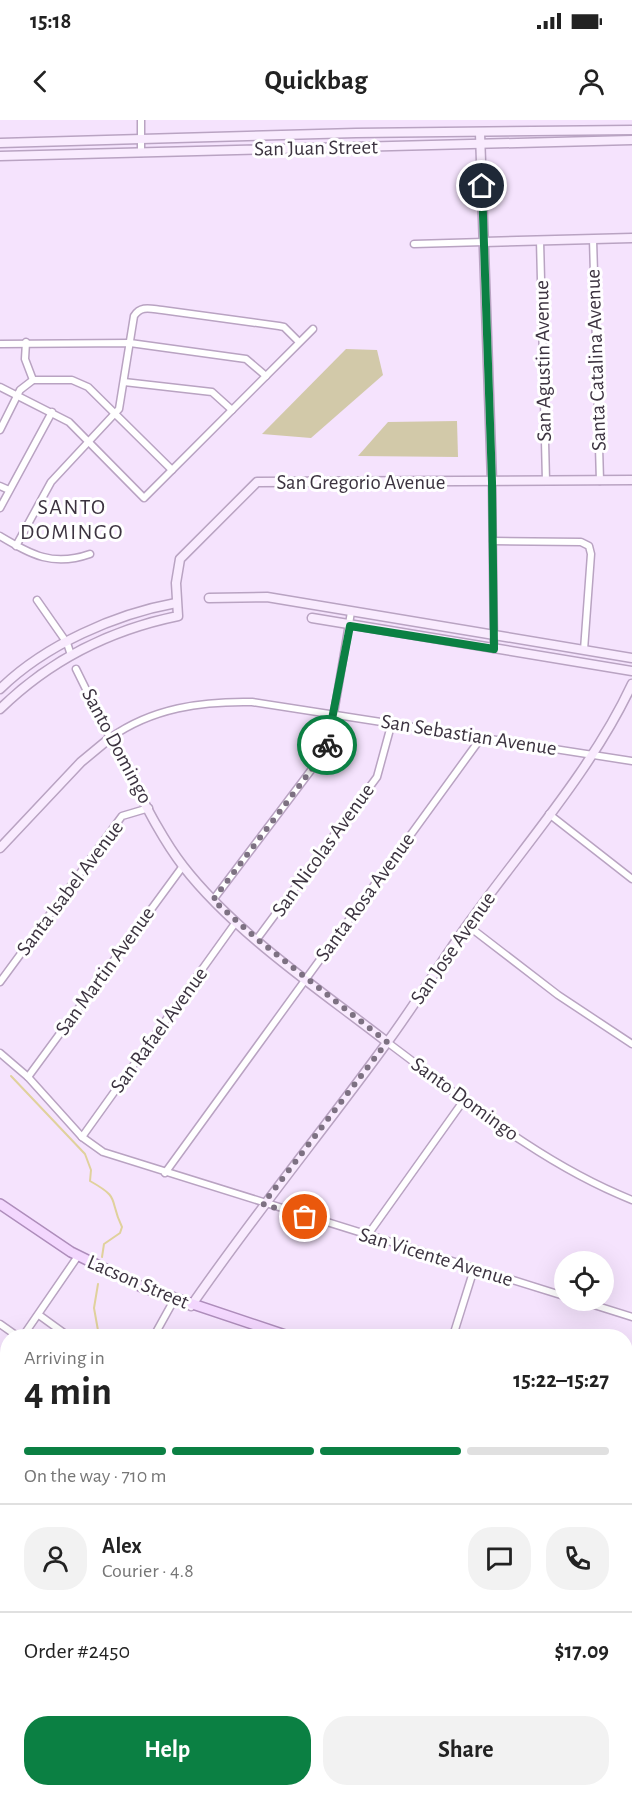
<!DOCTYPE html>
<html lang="en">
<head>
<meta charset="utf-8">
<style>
  :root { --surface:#fff; --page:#f2f2f2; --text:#222; --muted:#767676; --line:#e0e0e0; --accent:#0b8043 }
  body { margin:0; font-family:"Alegreya Sans",sans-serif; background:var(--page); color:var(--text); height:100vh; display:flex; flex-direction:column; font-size:22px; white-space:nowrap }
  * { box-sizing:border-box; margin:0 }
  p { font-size:20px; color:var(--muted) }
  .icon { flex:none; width:33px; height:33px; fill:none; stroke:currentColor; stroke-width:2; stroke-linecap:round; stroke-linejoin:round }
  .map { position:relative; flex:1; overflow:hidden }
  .sheet { position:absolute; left:0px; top:1209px; width:633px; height:468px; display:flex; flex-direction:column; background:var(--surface); border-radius:24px 24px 0 0; box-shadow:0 6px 24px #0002 }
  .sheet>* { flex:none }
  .buttons { position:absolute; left:554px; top:1131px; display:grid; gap:12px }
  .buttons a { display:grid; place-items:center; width:60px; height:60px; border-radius:50%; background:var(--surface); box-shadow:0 6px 24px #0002; font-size:30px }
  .pin { position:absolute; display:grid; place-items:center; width:51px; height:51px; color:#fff; margin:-26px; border:3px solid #fff; border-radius:50%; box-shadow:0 2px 6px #0007 }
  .courier { position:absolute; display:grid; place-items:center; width:60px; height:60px; margin:-30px; border:4px solid #0b8043; border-radius:50%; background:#fff; color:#222; box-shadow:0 2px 8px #0007 }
  .overview em { font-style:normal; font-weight:700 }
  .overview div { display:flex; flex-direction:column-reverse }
  .overview { display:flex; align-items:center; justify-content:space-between; height:102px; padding:0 24px }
  h1 { font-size:39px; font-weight:700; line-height:45px }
  .bar { display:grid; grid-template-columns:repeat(4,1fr); gap:9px 6px; align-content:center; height:72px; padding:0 24px }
  .bar i { height:8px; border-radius:4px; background:var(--line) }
  .bar .on { background:var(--accent) }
  .bar p { grid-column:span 4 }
  .line { display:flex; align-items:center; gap:15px; padding:0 24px; border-top:2px solid var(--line) }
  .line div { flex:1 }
  .round { display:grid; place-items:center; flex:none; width:63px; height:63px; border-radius:24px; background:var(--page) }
  .cta { display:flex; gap:12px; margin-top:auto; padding:12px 24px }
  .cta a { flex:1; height:69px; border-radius:24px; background:var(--accent); color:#fff; font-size:24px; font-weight:700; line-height:69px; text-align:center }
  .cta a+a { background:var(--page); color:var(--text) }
  .status { display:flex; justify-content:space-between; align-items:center; height:42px; padding:0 30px; background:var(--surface); direction:ltr }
  .status svg { height:16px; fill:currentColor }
  header { display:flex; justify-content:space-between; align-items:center; height:78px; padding:0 24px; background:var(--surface); font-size:27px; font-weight:700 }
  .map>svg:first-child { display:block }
</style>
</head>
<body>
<div class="status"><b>15:18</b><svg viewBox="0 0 49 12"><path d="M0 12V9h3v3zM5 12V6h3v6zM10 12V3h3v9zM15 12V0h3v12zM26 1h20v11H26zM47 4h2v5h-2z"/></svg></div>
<header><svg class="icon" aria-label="back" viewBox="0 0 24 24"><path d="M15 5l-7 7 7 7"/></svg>Quickbag<svg class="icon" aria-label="person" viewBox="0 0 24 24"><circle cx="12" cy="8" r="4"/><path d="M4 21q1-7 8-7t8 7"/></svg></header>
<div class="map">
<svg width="632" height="1677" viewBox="0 0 632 1677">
  <rect width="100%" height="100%" fill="#f5e3fd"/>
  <g fill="#d2c9a9">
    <polygon points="346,229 377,230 383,255 311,318 262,314"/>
    <polygon points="457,301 458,337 358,336 388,302"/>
  </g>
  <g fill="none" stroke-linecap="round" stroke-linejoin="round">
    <g stroke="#e0d19c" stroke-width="2">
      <path d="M11 956 85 1034 91 1050 90 1061C122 1079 108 1078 122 1107L120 1113 104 1124 102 1137"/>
      <polyline points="98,1164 94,1188 99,1216"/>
    </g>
    <g stroke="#b9a3c2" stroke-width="9">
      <g id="street">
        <polyline points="141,0 141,33"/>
        <polyline points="593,119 600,361"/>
        <polyline points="540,120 546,361"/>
        <polyline points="414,124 484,122"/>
        <polyline points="26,222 25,239 33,260"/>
        <polyline points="0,224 130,223 246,239 266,256"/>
        <polyline points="124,262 212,272 232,290"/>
        <polyline points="0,267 69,302 144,378 313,209"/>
        <polyline points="0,310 20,270 33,260 72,260 88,267 172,350"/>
        <polyline points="492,362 494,529"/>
        <polyline points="0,366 9,370"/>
        <polyline points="0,388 52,292"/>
        <path d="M0 416C32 435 53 447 90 434"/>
        <polyline points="493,421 581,422 589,426 591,434 584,530"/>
        <path d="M16 426 51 362 119 289 134 196C141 185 151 189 162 190L279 206 284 207 299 222"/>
        <polyline points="37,480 67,523 71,535"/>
        <path d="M76 549 110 618C152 588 202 581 252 582L632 641"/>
        <polyline points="549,694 632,759"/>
        <polyline points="213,780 324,633 334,593 351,492"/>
        <polyline points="467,805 558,875 632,924"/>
        <polyline points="257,819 377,657 392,602"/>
        <polyline points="0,862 122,696 149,688"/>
        <path d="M387 922C465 980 541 1044 632 1080"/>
        <polyline points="0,933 28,957 82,1017 103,1032 564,1176"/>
        <polyline points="28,957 183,746"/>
        <polyline points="82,1017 236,802"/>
        <polyline points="165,1053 481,618"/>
        <polyline points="367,1116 464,980"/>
        <polyline points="578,1180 632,1197"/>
        <polyline points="39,1195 68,1216"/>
        <polyline points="0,1204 17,1216"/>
        <polyline points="23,1216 78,1136"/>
        <polyline points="154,1216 174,1180"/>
        <polyline points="453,1216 474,1149"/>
        <polyline points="0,1247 8,1237"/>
        <polyline points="0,1327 8,1318"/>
        <polyline points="626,1391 632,1393"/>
        <polyline points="0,1464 8,1455"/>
        <polyline points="5,1474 8,1476"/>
        <polyline points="626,1483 632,1485"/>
        <polyline points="626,1519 632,1506"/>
        <polyline points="8,1556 2,1566 8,1569"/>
        <polyline points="0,1650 8,1654"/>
        <polyline points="34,1670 47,1677"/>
        <polyline points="187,1670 201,1677"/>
        <polyline points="160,1677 164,1670"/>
        <polyline points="545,1677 549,1670"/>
      </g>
    </g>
    <g stroke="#b9a3c2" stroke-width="11">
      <g id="secondary">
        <polyline points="480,13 492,362"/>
        <polyline points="0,23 356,13 632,10"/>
        <polyline points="0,36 632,20"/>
        <polyline points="484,122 632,118"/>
        <polyline points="209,478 267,477 632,538"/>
        <polyline points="312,498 632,551"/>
        <path d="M0 569C45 525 115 494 176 483"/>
        <path d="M0 589C50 540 110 510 178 496L176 463 180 439 257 362 632 360"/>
        <path d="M0 728 81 642 110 618C133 658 155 710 183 746 235 813 320 870 387 922"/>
        <path d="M191 1186C253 1096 322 1012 386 924 415 885 440 843 468 804 523 727 592 650 632 564"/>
      </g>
    </g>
    <g stroke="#ae8dbb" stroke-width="12">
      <g id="primary">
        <polyline points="0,1084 71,1132 142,1167 288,1216"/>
        <polyline points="626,1313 632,1315"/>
        <polyline points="626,1320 632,1322"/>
        <polyline points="626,1328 632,1330"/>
        <polyline points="626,1658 632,1645"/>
        <polyline points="616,1677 620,1670"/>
      </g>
    </g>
    <use href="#street" stroke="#fff" stroke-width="6"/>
    <use href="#secondary" stroke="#f9ebfe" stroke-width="8"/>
    <use href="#primary" stroke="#f3d7fe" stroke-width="9"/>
  </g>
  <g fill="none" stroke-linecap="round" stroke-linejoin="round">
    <polyline stroke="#7d7182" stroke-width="6" stroke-dasharray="0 10.8" points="305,1097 263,1084 387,922 257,819 213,780 324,633 327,625"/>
    <polyline stroke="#0b8043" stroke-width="8" points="327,625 350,506 494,529 492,362 482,66"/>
  </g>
  <g text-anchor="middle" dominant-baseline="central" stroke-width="6" stroke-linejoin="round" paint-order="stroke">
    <g font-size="21" fill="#3c3340" stroke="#fff">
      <text transform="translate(316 28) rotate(-1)">San Juan Street</text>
      <text transform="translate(596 240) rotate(-92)">Santa Catalina Avenue</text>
      <text transform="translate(543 241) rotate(-91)">San Agustin Avenue</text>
      <text x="361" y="362">San Gregorio Avenue</text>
      <text transform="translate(469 615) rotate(9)">San Sebastian Avenue</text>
      <text transform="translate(117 626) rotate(62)">Santo Domingo</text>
      <text transform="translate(323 730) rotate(-54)">San Nicolas Avenue</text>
      <text transform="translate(70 768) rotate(-53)">Santa Isabel Avenue</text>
      <text transform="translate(365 777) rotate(-54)">Santa Rosa Avenue</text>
      <text transform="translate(453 828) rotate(-55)">San Jose Avenue</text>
      <text transform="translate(105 851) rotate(-54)">San Martin Avenue</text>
      <text transform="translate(159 910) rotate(-54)">San Rafael Avenue</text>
      <text transform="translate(465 979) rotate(36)">Santo Domingo</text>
      <text transform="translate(436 1137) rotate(17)">San Vicente Avenue</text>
      <text transform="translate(138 1162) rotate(23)">Lacson Street</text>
    </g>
    <g font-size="22" letter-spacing="1.5" fill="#3c3340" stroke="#fff">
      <text x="72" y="387">SANTO<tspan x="72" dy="25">DOMINGO</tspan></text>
    </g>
  </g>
</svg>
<div class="buttons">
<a><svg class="icon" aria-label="locate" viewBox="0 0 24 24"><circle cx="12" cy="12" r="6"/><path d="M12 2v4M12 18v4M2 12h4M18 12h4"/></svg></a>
</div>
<div class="pin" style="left:305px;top:1097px;background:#ea580c"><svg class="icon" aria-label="bag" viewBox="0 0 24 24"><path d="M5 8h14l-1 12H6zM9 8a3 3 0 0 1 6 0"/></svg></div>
<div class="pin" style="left:482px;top:66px;background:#1f2937"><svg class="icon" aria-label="home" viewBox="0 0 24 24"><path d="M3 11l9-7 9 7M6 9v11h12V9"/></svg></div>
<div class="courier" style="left:327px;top:625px"><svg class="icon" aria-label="bike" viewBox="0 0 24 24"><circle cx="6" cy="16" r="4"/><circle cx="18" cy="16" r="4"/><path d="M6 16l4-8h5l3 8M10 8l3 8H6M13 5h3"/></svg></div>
<section class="sheet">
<div class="overview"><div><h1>4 min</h1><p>Arriving in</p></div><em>15:22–15:27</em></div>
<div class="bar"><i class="on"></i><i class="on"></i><i class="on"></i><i></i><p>On the way · 710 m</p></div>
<div class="line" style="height:108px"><a class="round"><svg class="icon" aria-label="person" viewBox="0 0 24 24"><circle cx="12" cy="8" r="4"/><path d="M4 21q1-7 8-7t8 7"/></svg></a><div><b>Alex</b><p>Courier · 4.8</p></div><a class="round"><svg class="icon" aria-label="chat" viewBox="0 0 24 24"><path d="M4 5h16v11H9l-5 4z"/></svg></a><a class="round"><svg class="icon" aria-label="phone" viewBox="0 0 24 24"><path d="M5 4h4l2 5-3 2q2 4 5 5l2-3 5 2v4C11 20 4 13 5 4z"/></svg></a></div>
<div class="line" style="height:78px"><div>Order #2450</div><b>$17.09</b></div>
<div class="cta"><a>Help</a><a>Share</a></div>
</section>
</div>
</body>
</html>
